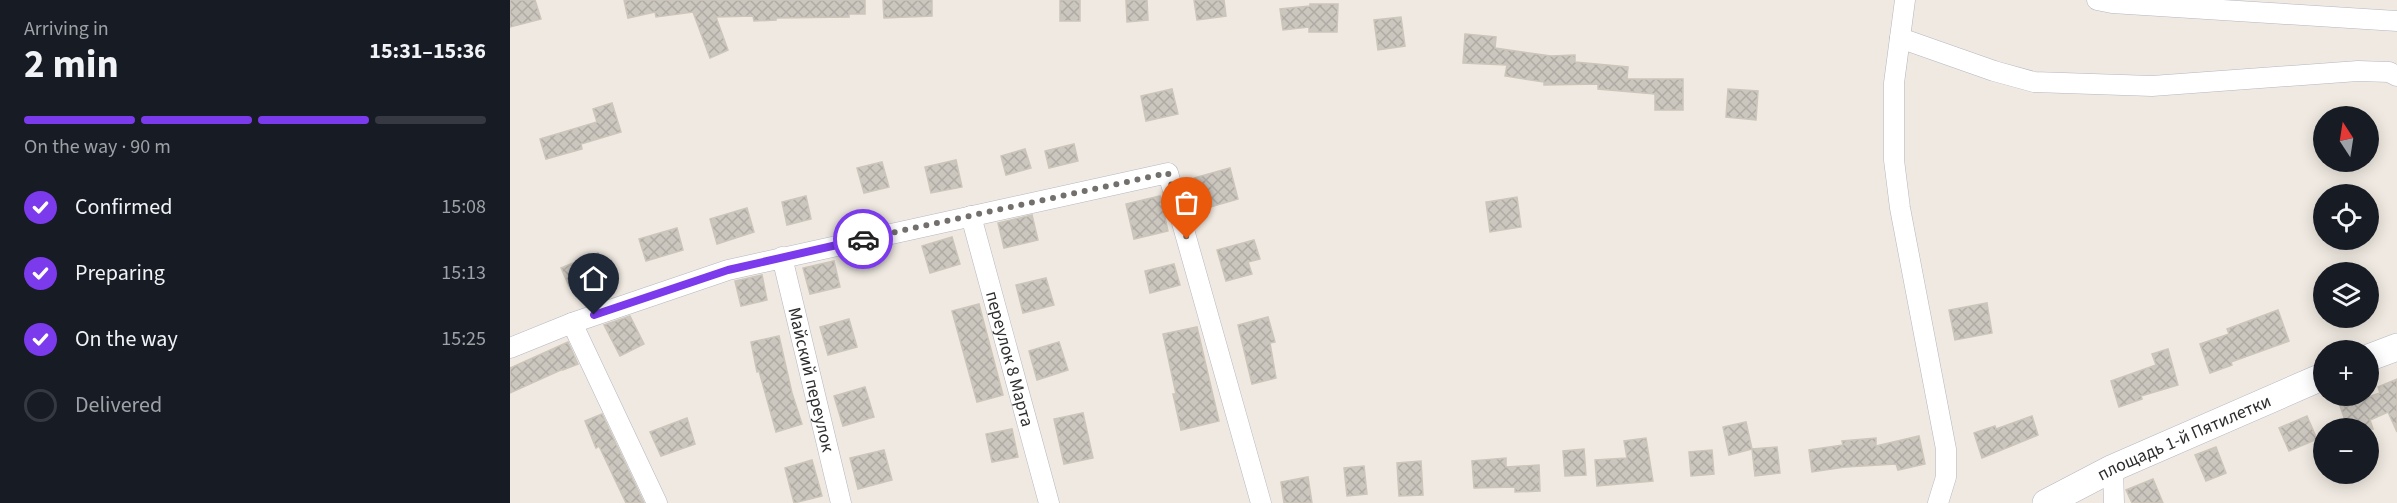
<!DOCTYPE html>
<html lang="en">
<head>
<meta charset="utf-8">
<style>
  :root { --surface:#171b24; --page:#242831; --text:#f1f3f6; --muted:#9ea1a6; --line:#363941; --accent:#7c3aed }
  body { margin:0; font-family:"Source Sans 3",sans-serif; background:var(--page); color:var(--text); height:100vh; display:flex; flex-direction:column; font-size:22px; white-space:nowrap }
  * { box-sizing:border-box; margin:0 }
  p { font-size:20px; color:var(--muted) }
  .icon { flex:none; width:33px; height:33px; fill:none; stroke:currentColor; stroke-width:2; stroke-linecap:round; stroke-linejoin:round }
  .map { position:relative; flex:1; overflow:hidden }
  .sheet { display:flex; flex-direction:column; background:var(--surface); width:510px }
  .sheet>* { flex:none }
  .needle { width:39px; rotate:348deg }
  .tools { position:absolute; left:1803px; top:106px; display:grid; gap:12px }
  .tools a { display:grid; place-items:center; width:66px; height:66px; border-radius:50%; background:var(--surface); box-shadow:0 3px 15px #0003; font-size:30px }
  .pin { position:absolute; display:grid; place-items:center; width:51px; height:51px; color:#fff; margin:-62px -26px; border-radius:50% 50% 50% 0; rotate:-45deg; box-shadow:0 0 6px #0007 }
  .pin .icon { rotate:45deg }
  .courier { position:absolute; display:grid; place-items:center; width:60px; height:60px; margin:-30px; border:4px solid #7c3aed; border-radius:50%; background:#fff; color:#222; box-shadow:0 2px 8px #0007 }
  .headline em { font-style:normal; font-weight:700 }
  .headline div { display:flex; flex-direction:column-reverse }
  .headline { display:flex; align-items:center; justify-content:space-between; height:102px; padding:0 24px }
  h1 { font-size:39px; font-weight:700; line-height:45px }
  .bar { display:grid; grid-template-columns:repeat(4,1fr); gap:9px 6px; align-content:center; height:72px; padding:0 24px }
  .bar i { height:8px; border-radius:4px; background:var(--line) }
  .bar .active { background:var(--accent) }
  .bar p { grid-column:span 4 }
  ol { padding:0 24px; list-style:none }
  li { display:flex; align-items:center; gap:18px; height:66px }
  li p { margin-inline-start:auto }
  li .icon { padding:6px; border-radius:50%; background:var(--accent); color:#fff; stroke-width:4 }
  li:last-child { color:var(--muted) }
  li i { width:33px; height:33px; border:3px solid var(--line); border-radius:50% }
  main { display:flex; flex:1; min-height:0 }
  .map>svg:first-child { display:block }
</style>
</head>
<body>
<main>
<section class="sheet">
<div class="headline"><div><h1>2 min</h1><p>Arriving in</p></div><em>15:31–15:36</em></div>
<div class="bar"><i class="active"></i><i class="active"></i><i class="active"></i><i></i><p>On the way · 90 m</p></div>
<ol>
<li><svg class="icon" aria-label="check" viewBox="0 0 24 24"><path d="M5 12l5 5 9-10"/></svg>Confirmed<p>15:08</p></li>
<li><svg class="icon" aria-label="check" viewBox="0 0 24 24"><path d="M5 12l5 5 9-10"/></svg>Preparing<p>15:13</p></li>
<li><svg class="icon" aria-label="check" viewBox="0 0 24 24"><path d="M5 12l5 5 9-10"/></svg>On the way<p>15:25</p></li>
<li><i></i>Delivered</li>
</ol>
</section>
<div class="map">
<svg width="1887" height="503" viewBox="0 0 1887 503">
  <defs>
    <pattern id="building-cross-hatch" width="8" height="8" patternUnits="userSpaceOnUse" patternTransform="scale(1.5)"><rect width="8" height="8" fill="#cbc7bf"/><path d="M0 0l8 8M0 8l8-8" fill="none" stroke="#afaba4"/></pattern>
  </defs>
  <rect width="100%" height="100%" fill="#efe9e1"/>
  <g fill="url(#building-cross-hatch)" stroke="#cbc5ba" stroke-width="1.5">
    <polygon points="0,0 25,0 31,19 0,27"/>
    <polygon points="114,0 355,0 355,14 339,14 339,17 266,18 266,20 244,21 243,16 206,17 218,50 200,58 183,12 146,17 145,12 118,18"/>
    <polygon points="373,0 422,0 422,16 374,18"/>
    <rect x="550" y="0" width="20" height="21"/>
    <polygon points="616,0 637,0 638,20 617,22"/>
    <polygon points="684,0 714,0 716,16 687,20"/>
    <polygon points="800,4 828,4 827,32 799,32 799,27 773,30 770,9 800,6"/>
    <polygon points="891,17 895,46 868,50 864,20"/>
    <polygon points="955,34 986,37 985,48 1041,56 1065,55 1065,62 1118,67 1117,79 1173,79 1173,110 1145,110 1145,94 1088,89 1088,84 1034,85 1034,82 995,76 997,65 953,63"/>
    <polygon points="662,89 668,114 636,121 631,96"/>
    <polygon points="1218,89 1248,91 1246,120 1216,117"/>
    <polygon points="102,103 111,132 71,144 72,149 36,159 30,139 87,122 83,109"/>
    <polygon points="564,144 568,161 539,168 535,151"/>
    <polygon points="515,149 521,168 496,175 491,156"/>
    <polygon points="446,160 452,187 421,193 415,167"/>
    <polygon points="372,162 379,187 354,193 347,168"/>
    <polygon points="720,168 728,199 693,209 684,178"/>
    <polygon points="296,196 301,219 277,225 272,202"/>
    <polygon points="650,196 658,231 624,239 616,204"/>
    <polygon points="1007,197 1011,227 980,232 976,202"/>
    <polygon points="237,208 244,232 207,244 200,219"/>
    <polygon points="522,215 528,240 494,248 488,223"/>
    <polygon points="167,228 173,250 136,261 129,239"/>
    <polygon points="442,237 450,264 420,273 412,246"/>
    <polygon points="744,240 750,259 738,262 742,274 716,281 707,250"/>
    <polygon points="88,253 96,272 59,286 51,268"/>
    <polygon points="324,261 330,287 300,294 293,268"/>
    <polygon points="664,264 670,285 640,293 635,271"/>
    <polygon points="252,275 257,300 231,306 225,281"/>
    <polygon points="536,278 544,305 513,313 506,285"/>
    <polygon points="1477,303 1482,333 1445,340 1439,310"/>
    <polygon points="469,304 493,395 467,402 442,311"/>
    <polygon points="1768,310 1779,341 1721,362 1722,365 1700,373 1690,344 1719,334 1717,329"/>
    <polygon points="120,316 134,344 110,356 94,325"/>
    <polygon points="758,317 765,342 760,343 766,378 742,384 728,325"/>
    <polygon points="339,319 347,347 318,355 310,327"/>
    <polygon points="687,327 709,421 671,430 663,394 666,394 653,334"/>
    <polygon points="269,336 282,393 292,424 266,432 249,371 247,372 241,342"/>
    <polygon points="58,342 68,364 53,370 53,369 0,393 0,368"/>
    <polygon points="549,342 558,370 527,380 519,351"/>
    <polygon points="1658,349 1668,385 1631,396 1632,399 1609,407 1601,381 1646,365 1642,354"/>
    <polygon points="1887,379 1887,432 1878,412 1860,420 1863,429 1838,429 1830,406 1870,393 1868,387"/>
    <polygon points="355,387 364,417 333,426 324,396"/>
    <polygon points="573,413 583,458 554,464 544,419"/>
    <polygon points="92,414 134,503 116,503 89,446 86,448 75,421"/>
    <polygon points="1522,416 1528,435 1472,458 1464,433 1485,426 1486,429"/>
    <polygon points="1797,416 1807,439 1779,451 1769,428"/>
    <polygon points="177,418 185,444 151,456 140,432"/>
    <polygon points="1236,422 1242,449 1219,455 1213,427"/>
    <polygon points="502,429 508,457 482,462 476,434"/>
    <polygon points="1409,436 1415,464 1388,470 1386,464 1335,467 1302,472 1299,450 1333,445 1332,441 1366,438 1366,446"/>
    <polygon points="1136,438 1143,481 1087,486 1085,460 1117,458 1114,441"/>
    <polygon points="1267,447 1270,473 1245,476 1242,449"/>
    <polygon points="1706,447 1716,473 1696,481 1685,455"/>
    <polygon points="1074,449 1076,475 1055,476 1053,451"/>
    <polygon points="374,450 382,480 348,489 340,458"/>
    <polygon points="1202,450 1204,474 1181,476 1179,452"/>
    <polygon points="996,458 996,467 1029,465 1030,491 1005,492 1005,487 964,488 962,461"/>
    <polygon points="302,460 312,496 284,503 275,468"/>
    <polygon points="911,461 913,495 889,496 887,463"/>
    <polygon points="854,466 857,494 837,496 834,468"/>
    <polygon points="798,477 802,503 774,503 771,482"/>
    <polygon points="1643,479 1653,503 1622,503 1616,490"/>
  </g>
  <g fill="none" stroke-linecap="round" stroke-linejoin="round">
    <g stroke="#b4b7c1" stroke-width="21">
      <g id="minor">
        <polyline points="1395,0 1384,83 1384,160 1390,208 1436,449 1436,477 1428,503"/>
        <polyline points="1587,0 1602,3 1887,21"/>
        <polyline points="1390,38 1484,71 1524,82 1642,86 1848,71 1879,72 1887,76"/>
        <path id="s1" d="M461 216 539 503"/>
        <path id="s2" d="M272 257 331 503"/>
        <polyline points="62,323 147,503"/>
        <polyline points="0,348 62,323 218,270 658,173 751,503"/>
        <polyline points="1603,468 1604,503"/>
      </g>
    </g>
    <g stroke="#b4b7c1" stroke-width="28">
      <g id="secondary">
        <polyline points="1858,358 1887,347"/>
        <path id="s3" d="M1536 503 1603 468 1814 376"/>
      </g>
    </g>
    <use href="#minor" stroke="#fff" stroke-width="20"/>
    <use href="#secondary" stroke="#fff" stroke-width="27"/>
  </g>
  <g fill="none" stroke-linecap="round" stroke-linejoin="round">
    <polyline stroke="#726f6d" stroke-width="6" stroke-dasharray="0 10.8" points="353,239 658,173 677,239"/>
    <polyline stroke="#7c3aed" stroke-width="8" points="84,315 218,270 353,239"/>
  </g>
  <g text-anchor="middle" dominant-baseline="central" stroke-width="4.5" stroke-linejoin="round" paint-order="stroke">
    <g font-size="18" fill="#2e2e2e" stroke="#fff">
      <text stroke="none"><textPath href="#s1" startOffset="148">переулок 8 Марта</textPath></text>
      <text stroke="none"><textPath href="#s2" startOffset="126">Майский переулок</textPath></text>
      <text stroke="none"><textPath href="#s3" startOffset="153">площадь 1-й Пятилетки</textPath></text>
    </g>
  </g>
</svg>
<div class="tools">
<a><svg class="needle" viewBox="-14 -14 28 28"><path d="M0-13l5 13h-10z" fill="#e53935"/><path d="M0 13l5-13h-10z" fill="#9ea1a6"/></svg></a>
<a><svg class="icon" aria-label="locate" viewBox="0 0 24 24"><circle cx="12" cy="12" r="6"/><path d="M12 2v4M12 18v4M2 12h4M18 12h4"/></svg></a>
<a><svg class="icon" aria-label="layers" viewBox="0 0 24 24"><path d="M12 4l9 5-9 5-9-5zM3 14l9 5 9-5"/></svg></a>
<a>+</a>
<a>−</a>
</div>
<div class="pin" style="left:677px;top:239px;background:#ea580c"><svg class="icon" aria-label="bag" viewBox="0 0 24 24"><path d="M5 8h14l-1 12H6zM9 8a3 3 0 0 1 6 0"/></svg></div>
<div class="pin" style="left:84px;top:315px;background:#1f2937"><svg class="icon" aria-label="home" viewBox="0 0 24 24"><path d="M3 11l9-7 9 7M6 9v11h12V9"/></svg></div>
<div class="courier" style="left:353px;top:239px"><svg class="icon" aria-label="car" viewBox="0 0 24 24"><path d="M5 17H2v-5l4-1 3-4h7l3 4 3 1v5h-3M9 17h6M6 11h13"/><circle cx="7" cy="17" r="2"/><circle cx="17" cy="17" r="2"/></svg></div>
</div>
</main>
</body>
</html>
